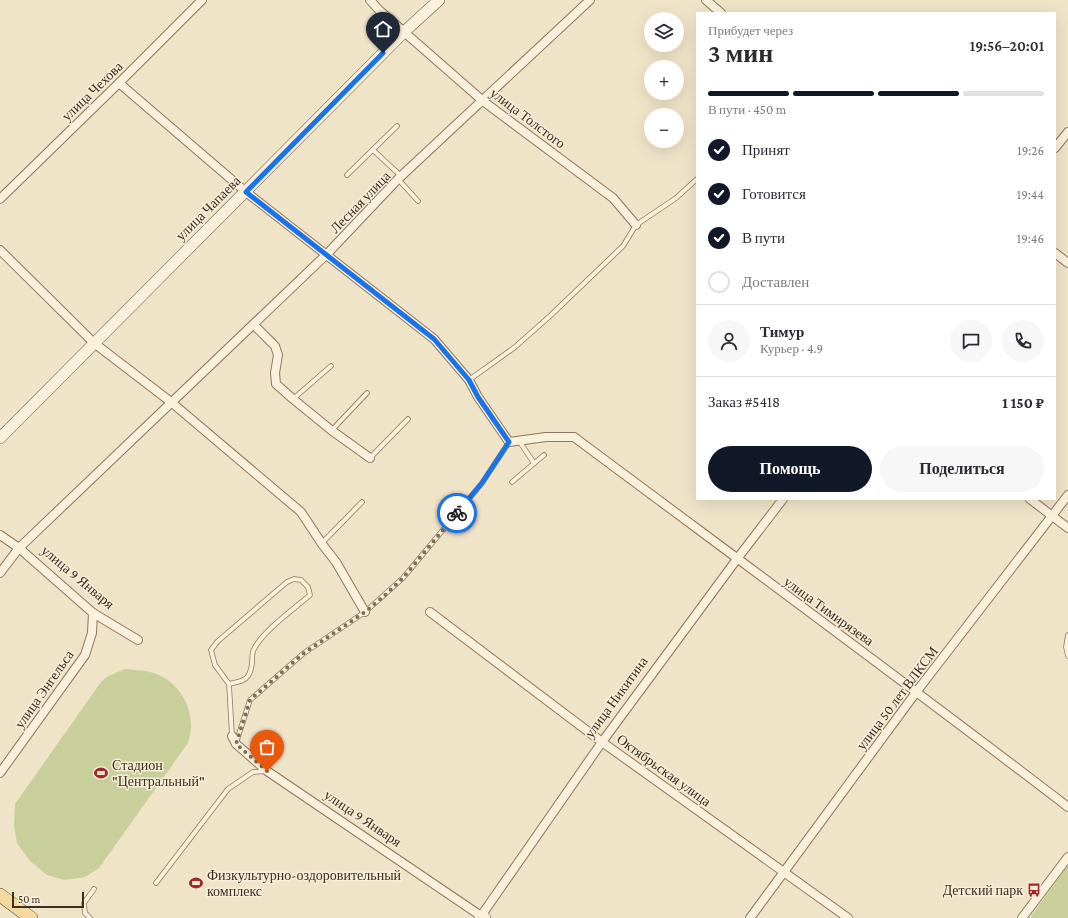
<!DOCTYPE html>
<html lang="ru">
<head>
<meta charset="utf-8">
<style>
  :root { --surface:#fff; --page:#f7f7f7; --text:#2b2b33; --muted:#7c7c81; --line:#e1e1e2; --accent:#111827 }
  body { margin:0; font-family:"Crimson Pro",serif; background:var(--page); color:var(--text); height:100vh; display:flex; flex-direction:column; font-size:15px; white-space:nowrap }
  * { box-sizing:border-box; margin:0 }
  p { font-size:13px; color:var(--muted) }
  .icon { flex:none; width:22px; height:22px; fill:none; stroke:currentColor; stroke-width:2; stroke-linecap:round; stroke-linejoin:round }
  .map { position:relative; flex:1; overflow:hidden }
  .sheet { position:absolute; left:696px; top:12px; width:360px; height:488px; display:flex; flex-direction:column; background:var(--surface); border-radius:0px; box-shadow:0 4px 16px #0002 }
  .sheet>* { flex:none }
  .fabs { position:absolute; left:644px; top:12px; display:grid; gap:8px }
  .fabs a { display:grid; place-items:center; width:40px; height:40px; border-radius:50%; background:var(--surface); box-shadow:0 4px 16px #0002; font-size:20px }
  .scale { position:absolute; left:12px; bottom:10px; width:72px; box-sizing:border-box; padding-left:4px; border:2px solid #3d2e20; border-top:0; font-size:11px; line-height:14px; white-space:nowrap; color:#3d2e20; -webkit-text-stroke:3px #f7eed8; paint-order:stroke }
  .pin { position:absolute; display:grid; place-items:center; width:34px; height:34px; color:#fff; margin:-41px -17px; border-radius:50% 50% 50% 0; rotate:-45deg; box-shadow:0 0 4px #0007 }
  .pin .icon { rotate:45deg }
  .courier { position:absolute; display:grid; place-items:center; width:40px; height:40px; margin:-20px; border:3px solid #1a73e8; border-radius:50%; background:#fff; color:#222; box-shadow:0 1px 5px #0007 }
  .summary em { font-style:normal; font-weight:600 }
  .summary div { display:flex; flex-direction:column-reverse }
  .summary { display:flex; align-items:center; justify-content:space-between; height:68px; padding:0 12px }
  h1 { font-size:26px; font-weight:600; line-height:30px }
  .bar { display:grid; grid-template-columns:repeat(4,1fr); gap:6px 4px; align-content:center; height:48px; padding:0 12px }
  .bar i { height:5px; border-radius:3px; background:var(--line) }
  .bar .active { background:var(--accent) }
  .bar p { grid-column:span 4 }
  .line { display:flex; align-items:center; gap:10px; padding:0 12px; border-top:1px solid var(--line) }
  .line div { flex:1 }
  .round { display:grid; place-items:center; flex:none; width:42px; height:42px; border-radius:21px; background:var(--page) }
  ol { padding:0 12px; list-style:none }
  li { display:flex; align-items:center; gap:12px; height:44px }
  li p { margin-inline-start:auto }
  li .icon { padding:4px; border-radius:50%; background:var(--accent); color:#fff; stroke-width:4 }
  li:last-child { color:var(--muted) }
  li i { width:22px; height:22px; border:2px solid var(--line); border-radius:50% }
  .primary-button { display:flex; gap:8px; margin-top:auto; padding:8px 12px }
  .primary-button a { flex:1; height:46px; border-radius:24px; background:var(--accent); color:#fff; font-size:16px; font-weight:600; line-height:46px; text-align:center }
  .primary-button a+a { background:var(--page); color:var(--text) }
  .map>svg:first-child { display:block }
</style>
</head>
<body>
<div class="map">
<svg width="1068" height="918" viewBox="0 0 1068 918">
  <rect width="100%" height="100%" fill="#f0e4c8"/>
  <g fill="#c9cf9b">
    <path d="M125 669C133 670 142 670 150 672 175 678 192 702 191 728 191 733 189 738 188 743L99 868 85 877 64 880 47 875 30 861 17 843 14 826 15 804 101 682 108 676Z"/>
    <polygon points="1068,865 1068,918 1030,918 1035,911"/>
  </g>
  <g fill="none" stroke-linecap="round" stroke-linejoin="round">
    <g stroke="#8d765c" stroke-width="5.5">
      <g id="lane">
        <polyline points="373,150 401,176"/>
        <polyline points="347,175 397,126"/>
        <polyline points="398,179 418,201"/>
        <polyline points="469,380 515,347 550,316 623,246 636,225 676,198 697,179"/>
        <polyline points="293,399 331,366"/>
        <polyline points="332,430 367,393"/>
        <polyline points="519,441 534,463"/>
        <polyline points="370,458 408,419"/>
        <polyline points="512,482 544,455"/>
        <polyline points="322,543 362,502"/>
        <polyline points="1068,635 1066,647 1068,656"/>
        <path d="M229 684C236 682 244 682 248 676 255 665 250 656 254 649 264 630 294 609 310 595L308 587 301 580 294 579 287 582 218 641 211 650 215 665 229 684 232 736"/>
        <polyline points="236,743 250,700 304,653 365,612 403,578 482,483 509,442"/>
        <polyline points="156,883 228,789 253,772 266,771"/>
        <polyline points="90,918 85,913 84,903 94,889"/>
      </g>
    </g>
    <g stroke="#8d765c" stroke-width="10">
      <g id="street">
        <polyline points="370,0 379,10 483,101 613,198 636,225"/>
        <polyline points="706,0 721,13"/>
        <path d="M119 83 246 192 434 339 469 380 478 397 509 442 546 437H574C739 560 905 682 1068 807"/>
        <polyline points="1055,148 1068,132"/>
        <polyline points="0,199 119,83 202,0"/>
        <polyline points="0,250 94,343 171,402 301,512 322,544 336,562 365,612"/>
        <polyline points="1055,253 1068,263"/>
        <polyline points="254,325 275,346 278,355 275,373 276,384 293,399 331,430 370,458"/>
        <polyline points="1030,499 1068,528"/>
        <polyline points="0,535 19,548 93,613 138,640"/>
        <polyline points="0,573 19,548 327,254 398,179 590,0"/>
        <polyline points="430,612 602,742 848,918"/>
        <polyline points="232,736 236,744 267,771 481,916 602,742 737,559 783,499"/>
        <polyline points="0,773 85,655 92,633 93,613"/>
        <polyline points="750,918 917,691 1068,495"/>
        <polyline points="1022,918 1068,857"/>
      </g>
    </g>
    <g stroke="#6f573f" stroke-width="12">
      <g id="secondary">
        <polyline points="0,438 404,32 439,0"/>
        <polyline points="480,918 481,916 485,918"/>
      </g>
    </g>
    <g stroke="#5b4430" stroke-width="14">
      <polyline id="primary" points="0,895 31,918"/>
    </g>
    <use href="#lane" stroke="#faf1dc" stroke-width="4"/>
    <use href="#street" stroke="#faf1dc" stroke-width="8"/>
    <use href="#secondary" stroke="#faf1dc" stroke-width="11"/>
    <use href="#primary" stroke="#f3d9a0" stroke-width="13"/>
  </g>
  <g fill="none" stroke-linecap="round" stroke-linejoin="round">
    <polyline stroke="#7c6e5b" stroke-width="4" stroke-dasharray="0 7.2" points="267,771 236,744 250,700 304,653 365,612 384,596 403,578 457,513"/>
    <polyline stroke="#1a73e8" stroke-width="5" points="383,53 246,192 434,339 469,380 478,397 509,442 482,483 457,513"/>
  </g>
  <defs>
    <g id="stadium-bare" transform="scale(1.08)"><path d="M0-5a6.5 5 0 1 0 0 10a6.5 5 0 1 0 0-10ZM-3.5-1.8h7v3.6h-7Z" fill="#9e2a2b" stroke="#f7eed8" stroke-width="2.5" paint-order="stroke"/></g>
    <g id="bus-bare" transform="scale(1.08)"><path d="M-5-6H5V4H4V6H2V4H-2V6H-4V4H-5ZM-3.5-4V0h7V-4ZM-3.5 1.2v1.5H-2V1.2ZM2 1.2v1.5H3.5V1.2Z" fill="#9e2a2b" stroke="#f7eed8" stroke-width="2.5" paint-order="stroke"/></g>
  </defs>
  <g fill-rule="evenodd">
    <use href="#stadium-bare" x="101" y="773"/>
    <use href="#stadium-bare" x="196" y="883"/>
    <use href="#bus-bare" x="1034" y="890"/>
  </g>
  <g text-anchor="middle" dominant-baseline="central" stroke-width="3" stroke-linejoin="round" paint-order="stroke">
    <g font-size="14" fill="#3d2e20" stroke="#f7eed8">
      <text transform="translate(92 91) rotate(-44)">улица Чехова</text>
      <text transform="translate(528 118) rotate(37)">улица Толстого</text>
      <text transform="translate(360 202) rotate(-46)">Лесная улица</text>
      <text transform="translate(208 208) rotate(-45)">улица Чапаева</text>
      <text transform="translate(78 577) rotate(40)">улица 9 Января</text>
      <text transform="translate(829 611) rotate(36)">улица Тимирязева</text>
      <text transform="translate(44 689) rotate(-55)">улица Энгельса</text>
      <text transform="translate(616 697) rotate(-54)">улица Никитина</text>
      <text transform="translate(897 698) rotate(-53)">улица 50 лет ВЛКСМ</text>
      <text transform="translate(664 770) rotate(36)">Октябрьская улица</text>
      <text transform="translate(363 818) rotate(34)">улица 9 Января</text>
    </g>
    <g font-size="14" fill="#3d2e20" stroke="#f7eed8" text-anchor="start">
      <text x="112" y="765">Стадион<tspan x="112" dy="16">"Центральный"</tspan></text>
      <text x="207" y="875">Физкультурно-оздоровительный<tspan x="207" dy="16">комплекс</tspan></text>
      <text x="1023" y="890" text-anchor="end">Детский парк</text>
    </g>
  </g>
</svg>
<div class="fabs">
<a><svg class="icon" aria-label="layers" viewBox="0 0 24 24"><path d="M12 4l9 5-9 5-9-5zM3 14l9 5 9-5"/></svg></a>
<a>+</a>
<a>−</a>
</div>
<div class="scale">50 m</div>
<div class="pin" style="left:267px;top:771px;background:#ea580c"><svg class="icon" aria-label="bag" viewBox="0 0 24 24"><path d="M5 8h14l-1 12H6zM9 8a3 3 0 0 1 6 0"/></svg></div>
<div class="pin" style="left:383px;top:53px;background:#1f2937"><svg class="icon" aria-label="home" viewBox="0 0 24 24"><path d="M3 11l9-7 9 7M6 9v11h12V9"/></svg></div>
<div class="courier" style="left:457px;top:513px"><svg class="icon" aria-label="bike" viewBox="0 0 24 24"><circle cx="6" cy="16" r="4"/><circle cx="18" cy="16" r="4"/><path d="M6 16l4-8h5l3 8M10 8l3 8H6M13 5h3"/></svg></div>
<section class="sheet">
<div class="summary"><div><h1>3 мин</h1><p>Прибудет через</p></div><em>19:56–20:01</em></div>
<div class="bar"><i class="active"></i><i class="active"></i><i class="active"></i><i></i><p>В пути · 450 m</p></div>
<ol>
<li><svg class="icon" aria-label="check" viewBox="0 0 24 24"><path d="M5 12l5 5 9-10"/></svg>Принят<p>19:26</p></li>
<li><svg class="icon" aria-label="check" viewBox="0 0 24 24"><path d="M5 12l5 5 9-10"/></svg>Готовится<p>19:44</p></li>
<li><svg class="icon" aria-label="check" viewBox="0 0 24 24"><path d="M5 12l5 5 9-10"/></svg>В пути<p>19:46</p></li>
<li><i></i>Доставлен</li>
</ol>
<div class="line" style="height:72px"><a class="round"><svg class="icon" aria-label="person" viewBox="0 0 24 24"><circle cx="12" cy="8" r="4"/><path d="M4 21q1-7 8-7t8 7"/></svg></a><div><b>Тимур</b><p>Курьер · 4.9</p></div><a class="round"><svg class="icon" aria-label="chat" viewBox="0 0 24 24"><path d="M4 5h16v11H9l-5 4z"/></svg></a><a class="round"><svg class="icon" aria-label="phone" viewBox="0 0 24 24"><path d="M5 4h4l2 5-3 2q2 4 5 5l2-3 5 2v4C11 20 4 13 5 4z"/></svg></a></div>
<div class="line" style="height:52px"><div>Заказ #5418</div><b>1 150 ₽</b></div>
<div class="primary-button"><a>Помощь</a><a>Поделиться</a></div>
</section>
</div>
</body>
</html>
